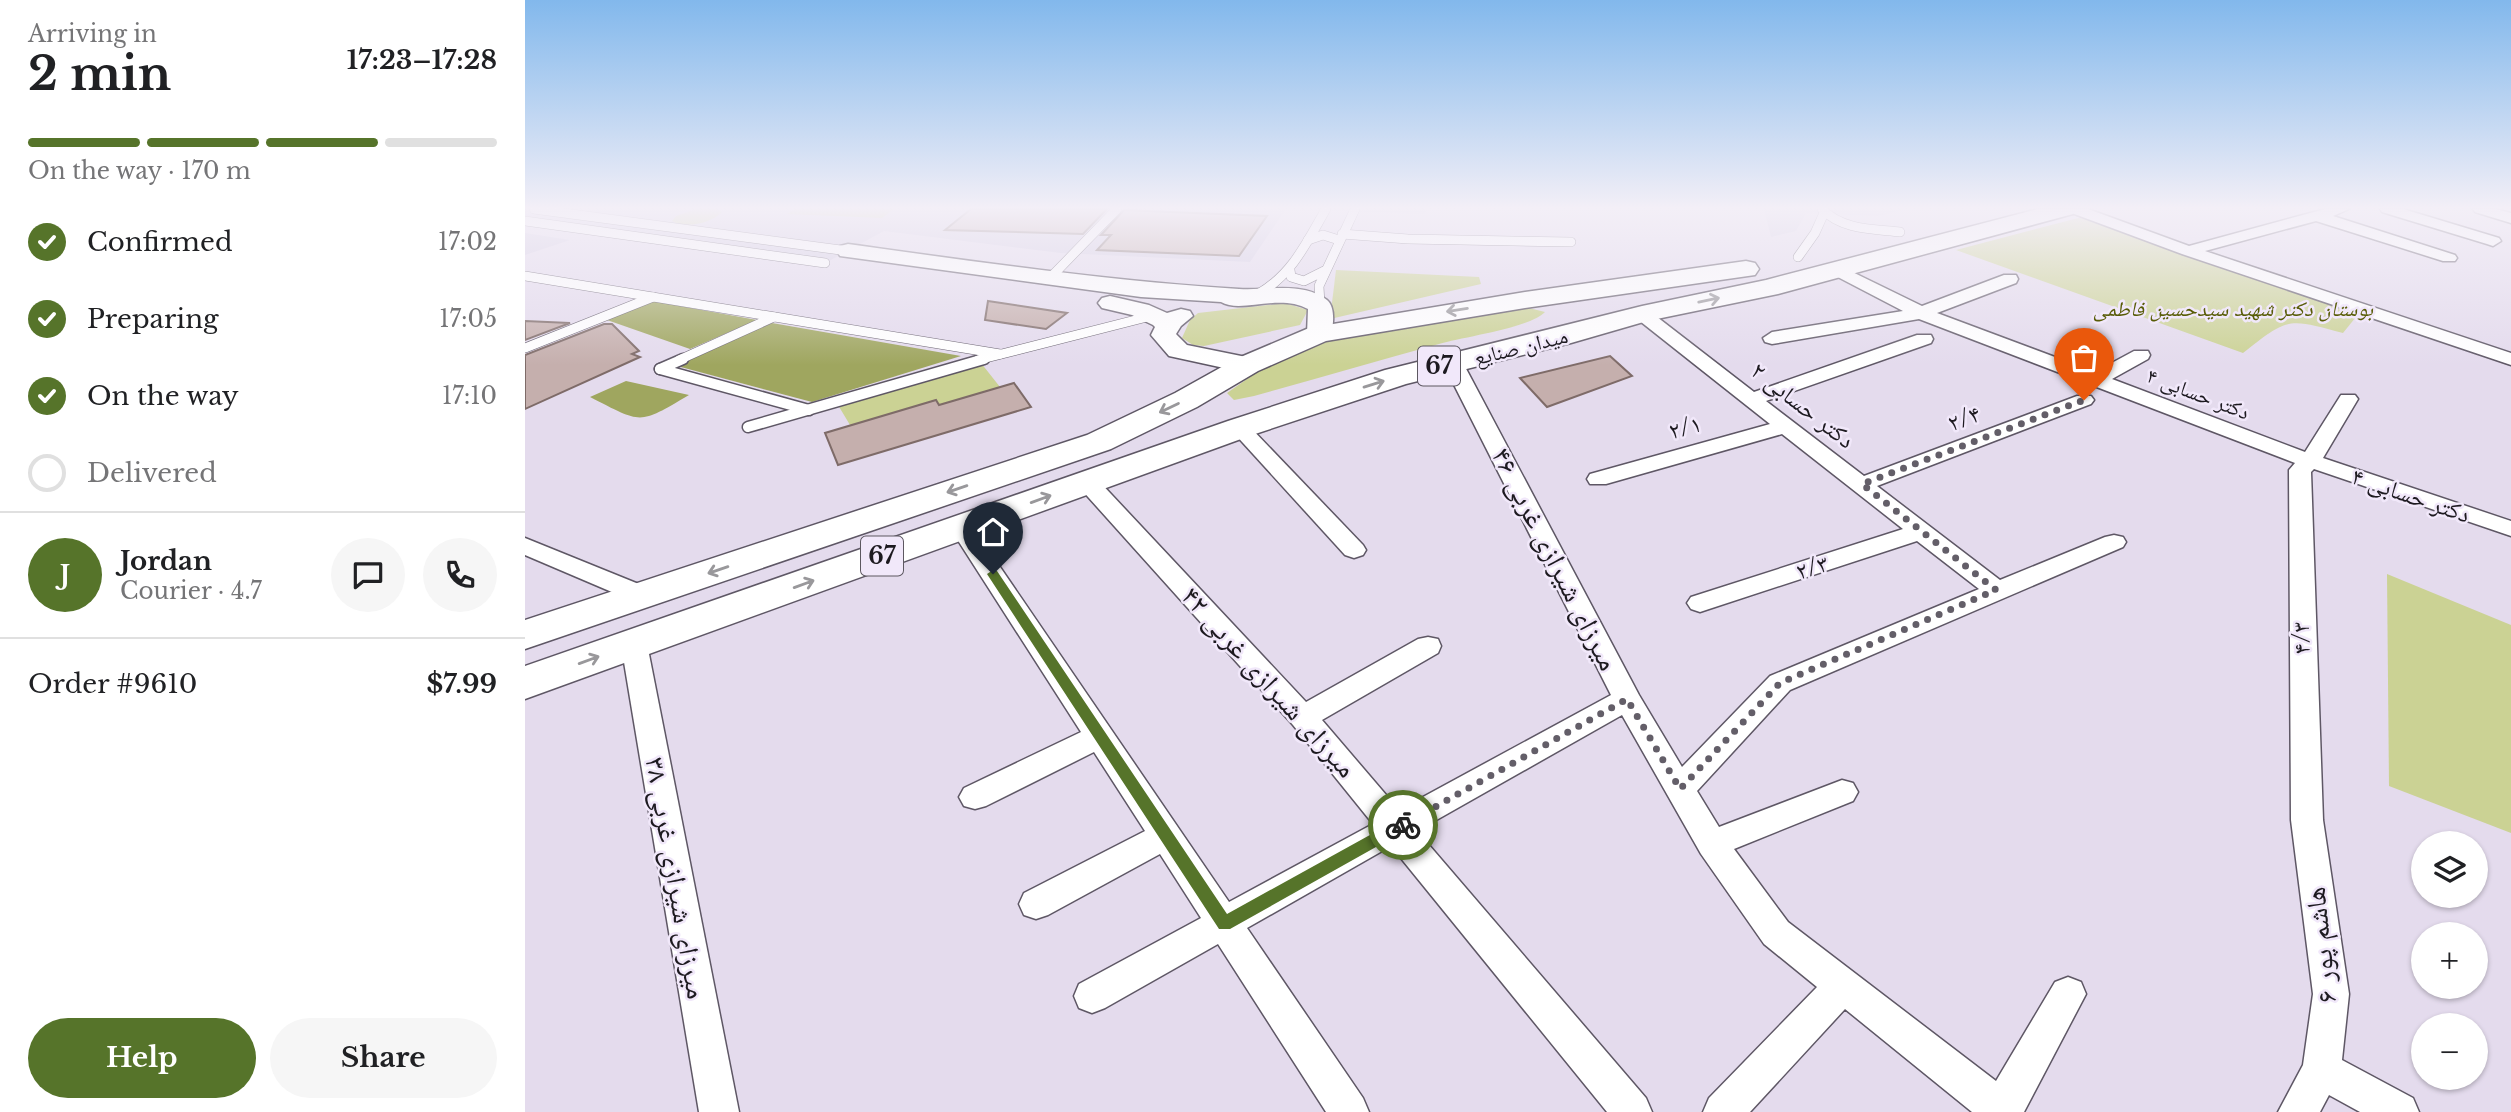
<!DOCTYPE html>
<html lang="en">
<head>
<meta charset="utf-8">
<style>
  :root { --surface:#fff; --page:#f6f6f6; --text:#202124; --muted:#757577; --line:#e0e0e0; --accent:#56742a }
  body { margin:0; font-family:"Libre Baskerville","Noto Naskh Arabic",serif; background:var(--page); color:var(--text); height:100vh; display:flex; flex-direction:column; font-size:26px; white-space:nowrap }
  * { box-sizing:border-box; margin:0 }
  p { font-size:23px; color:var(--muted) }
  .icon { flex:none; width:38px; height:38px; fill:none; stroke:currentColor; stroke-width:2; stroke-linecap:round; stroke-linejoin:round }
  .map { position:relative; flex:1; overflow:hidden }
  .panel { display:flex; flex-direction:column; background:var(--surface); width:525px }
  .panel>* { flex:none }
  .controls { position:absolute; left:1886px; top:831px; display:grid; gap:14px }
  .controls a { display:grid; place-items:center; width:77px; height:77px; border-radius:50%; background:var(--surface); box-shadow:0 2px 5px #0004; font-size:35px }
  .pin { position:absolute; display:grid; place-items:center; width:60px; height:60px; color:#fff; margin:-72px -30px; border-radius:50% 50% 50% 0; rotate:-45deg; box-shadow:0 0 7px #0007 }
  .pin .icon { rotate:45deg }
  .courier { position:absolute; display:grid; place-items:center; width:70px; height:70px; margin:-35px; border:5px solid #56742a; border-radius:50%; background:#fff; color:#222; box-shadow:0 2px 9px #0007 }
  .overview em { font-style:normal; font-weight:700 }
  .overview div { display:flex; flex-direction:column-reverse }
  .overview { display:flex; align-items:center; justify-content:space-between; height:119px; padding:0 28px }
  h1 { font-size:46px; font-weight:700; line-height:52px }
  .bar { display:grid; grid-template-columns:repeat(4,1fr); gap:10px 7px; align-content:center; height:84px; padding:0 28px }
  .bar i { height:9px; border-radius:5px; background:var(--line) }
  .bar .on { background:var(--accent) }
  .bar p { grid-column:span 4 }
  .line { display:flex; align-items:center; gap:18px; padding:0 28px; border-top:2px solid var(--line) }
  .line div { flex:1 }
  .round { display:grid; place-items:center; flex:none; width:74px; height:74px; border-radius:37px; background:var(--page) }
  ol { padding:0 28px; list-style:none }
  li { display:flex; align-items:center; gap:21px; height:77px }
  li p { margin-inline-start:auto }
  li .icon { padding:7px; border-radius:50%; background:var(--accent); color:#fff; stroke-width:4 }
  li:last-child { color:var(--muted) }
  li i { width:38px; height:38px; border:4px solid var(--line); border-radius:50% }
  .action { display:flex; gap:14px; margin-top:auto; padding:14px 28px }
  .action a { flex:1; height:80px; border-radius:42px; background:var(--accent); color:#fff; font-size:28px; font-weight:700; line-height:80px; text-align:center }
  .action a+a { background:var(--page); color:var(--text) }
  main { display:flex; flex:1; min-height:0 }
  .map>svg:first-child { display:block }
</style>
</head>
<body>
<main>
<section class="panel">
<div class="overview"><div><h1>2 min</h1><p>Arriving in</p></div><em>17:23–17:28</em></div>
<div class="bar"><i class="on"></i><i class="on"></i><i class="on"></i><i></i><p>On the way · 170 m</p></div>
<ol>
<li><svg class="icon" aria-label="check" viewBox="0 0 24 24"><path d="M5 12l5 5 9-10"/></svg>Confirmed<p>17:02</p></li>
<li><svg class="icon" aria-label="check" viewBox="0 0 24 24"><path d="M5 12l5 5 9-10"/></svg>Preparing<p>17:05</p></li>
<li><svg class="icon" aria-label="check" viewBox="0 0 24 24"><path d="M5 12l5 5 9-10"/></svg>On the way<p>17:10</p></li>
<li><i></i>Delivered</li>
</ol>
<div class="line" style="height:126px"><b class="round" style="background:var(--accent);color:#fff">J</b><div><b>Jordan</b><p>Courier · 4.7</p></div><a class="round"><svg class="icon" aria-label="chat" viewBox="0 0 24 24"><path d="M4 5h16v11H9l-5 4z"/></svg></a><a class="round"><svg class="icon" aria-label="phone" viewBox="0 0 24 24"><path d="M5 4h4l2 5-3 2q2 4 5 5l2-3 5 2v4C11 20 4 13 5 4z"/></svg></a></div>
<div class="line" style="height:91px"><div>Order #9610</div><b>$7.99</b></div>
<div class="action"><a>Help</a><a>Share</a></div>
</section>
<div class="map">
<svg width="1986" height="1112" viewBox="0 0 1986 1112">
  <rect width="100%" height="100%" fill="#e4dbed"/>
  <g fill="#d4cde3">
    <polygon points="0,209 902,209 900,214 761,209 725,262 536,253 359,231 293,267 0,226"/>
    <polygon points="1239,209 1382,209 1353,216 1281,213 1271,231 1246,237"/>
    <polygon points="0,233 45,240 0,255"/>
  </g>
  <g fill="#cbd294">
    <path d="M171 209H193L197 212C186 223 161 229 147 221L151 216Z"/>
    <polygon points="270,209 369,209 357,218 262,214"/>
    <path d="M1561 216 1835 312 1818 333C1763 318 1763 317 1718 353L1431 250Z"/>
    <polygon points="811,270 954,277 956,284 805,319"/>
    <polygon points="760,303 783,310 775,325 679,346 668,345 657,338 665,320 673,313"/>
    <path d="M1000 307 1020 312C1005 328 938 337 914 344 852 361 790 379 729 396L709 400 702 393 742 365 793 342Z"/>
    <polygon points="456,363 475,387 414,405 411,401 325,425 313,405"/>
    <polygon points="1862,574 1986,625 1986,833 1864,786"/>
  </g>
  <g fill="#9fa65f">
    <polygon points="127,301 232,320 165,349 82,320"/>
    <polygon points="247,323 436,356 287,402 152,366"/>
    <path d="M101 381 164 395C113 425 118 424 65 397Z"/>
  </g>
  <g fill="#c5afad" stroke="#7e6b68" stroke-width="2">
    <polygon points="446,209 582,209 558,234 420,230"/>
    <polygon points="599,210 742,216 714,256 572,250 586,235 576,235"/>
    <polygon points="463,301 542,313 521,329 460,320"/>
    <polygon points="0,321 45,323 0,340"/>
    <polygon points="79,324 87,324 114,351 107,354 115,357 0,409 0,355"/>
    <polygon points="1085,356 1107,376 1022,407 995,378"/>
    <polygon points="489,383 506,407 313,465 300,433 411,400 414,405"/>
  </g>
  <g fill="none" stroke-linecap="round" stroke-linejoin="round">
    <g stroke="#5e5765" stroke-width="10">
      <g id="lane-far1">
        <polyline points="9,209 323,251"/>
        <path d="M1297 209C1317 230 1348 229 1375 232"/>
        <polyline points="0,221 300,263"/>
        <polyline points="817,234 883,239 1046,242"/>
        <polyline points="783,240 798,235 814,240"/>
        <polyline points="1273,257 1290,233 1299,213"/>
        <polyline points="765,270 766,277 779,281 799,271"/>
        <polyline points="0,276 475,354"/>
        <polyline points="525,278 592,209"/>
        <path d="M733 294C767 275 782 242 801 209"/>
        <polyline points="795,306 794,286 830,209"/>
        <polyline points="0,348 128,297"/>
        <polyline points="154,360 249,317"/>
        <polyline points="453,360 630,315"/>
      </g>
    </g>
    <g stroke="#5e5765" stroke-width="13">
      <g id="lane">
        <polyline points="135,369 284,410"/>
        <polyline points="135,369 158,359"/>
        <polyline points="223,427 459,359"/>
      </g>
    </g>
    <g stroke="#5e5765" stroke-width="3">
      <g id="street">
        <polygon points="1542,209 1563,209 1664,246 1800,209 1824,209 1808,216 1930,255 1932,258 1930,261 1918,261 1791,221 1680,251 1986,353 1986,365 1657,254 1544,212"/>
        <polygon points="1855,209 1878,209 1974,238 1976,241 1968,246 1962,244 1857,212"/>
        <polygon points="1948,209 1971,209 1986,213 1986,223 1950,212"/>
        <polygon points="1313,265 1397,306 1479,275 1491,275 1493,279 1491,283 1412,313 1570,372 1609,351 1623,351 1625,355 1623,359 1587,379 1780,452 1816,395 1830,395 1833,399 1798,458 1986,521 1986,536 1789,469 1786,472 1798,820 1824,994 1817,1060 1888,1098 1894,1112 1835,1112 1804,1095 1795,1112 1753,1112 1778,1065 1788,994 1766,820 1764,470 1770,463 1394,319 1247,344 1240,342 1238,338 1247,332 1378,311 1307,274 1305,270"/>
        <polygon points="1117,309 1123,310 1229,392 1392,335 1406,335 1408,339 1406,343 1241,401 1339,476 1552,396 1566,396 1569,400 1566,404 1352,486 1475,580 1580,537 1589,535 1598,537 1601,542 1598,547 1265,690 1172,791 1194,827 1317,780 1328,783 1333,792 1328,801 1209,849 1263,922 1471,1081 1530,982 1543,977 1556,982 1561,994 1499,1112 1447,1112 1320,1009 1225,1112 1178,1112 1184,1098 1292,987 1239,944 1176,854 1097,715 892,831 1121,1098 1127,1112 1082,1112 866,846 722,928 838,1098 844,1112 801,1112 693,944 580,1008 567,1013 554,1008 549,996 554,984 676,918 635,854 523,915 511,919 499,915 494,904 499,893 620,831 569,752 461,806 450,809 439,806 434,797 439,788 556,732 425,528 429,523 437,521 445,523 704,902 848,824 768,725 555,488 552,483 555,478 571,478 781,702 893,639 903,637 913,639 916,646 913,653 797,720 874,810 1086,695 918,363 921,359 928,357 938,363 1114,695 1157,767 1245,676 1454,589 1392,541 1184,609 1175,612 1166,609 1162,603 1166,597 1378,529 1257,434 1081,484 1065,484 1062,479 1065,474 1245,424 1111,318 1108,314"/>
        <polygon points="715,422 722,424 838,545 841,550 838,555 829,558 820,555 708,432 705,428 708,424"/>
        <polygon points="0,538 126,589 130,595 126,601 117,603 108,601 0,555"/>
        <polygon points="109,635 119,637 122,644 214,1112 174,1112 96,644 99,637"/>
      </g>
    </g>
    <g stroke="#5e5765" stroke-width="3">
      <g id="secondary">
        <path d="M323 244C453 262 583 281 714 289 742 291 777 281 802 300 811 307 809 331 803 339L794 341 785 339 782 334 783 309C754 293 716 314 696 302L616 297 315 256 312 251 315 246Z"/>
        <polygon points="585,296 624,305 642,313 656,309 665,311 668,316 656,326 651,334 662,345 731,359 735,365 731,371 722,373 644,356 626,335 630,327 628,325 607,315 577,308 573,303 577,298"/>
      </g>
    </g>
    <g stroke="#5e5765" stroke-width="3">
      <g id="primary">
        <polygon points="1513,209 1552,209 1548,214 1253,294 1122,321 1046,343 881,384 727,435 0,699 0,666 703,421 860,370 1117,306 1241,280"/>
        <polygon points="1221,261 1230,263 1234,269 1230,275 1000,308 801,341 733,371 672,407 586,449 0,649 0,620 562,435 650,393 711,359 784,328 1000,292"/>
      </g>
    </g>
    <use href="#lane-far1" stroke="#fff" stroke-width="9"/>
    <use href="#lane" stroke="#fff" stroke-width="10"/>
    <use href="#street" fill="#fff" fill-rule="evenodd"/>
    <use href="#secondary" fill="#fff" fill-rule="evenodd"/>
    <use href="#primary" fill="#fff" fill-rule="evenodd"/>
  </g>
  <defs><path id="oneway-shaft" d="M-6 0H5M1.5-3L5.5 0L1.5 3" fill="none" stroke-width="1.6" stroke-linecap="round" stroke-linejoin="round" transform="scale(1.75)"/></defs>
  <g stroke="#99989b">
    <use href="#oneway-shaft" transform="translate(1184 300) rotate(-12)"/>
    <use href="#oneway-shaft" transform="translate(932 310) rotate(171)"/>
    <use href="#oneway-shaft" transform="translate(849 384) rotate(-17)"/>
    <use href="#oneway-shaft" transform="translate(644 408) rotate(154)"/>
    <use href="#oneway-shaft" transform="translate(432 489) rotate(161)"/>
    <use href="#oneway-shaft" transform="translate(516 499) rotate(-20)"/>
    <use href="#oneway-shaft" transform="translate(193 570) rotate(161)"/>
    <use href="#oneway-shaft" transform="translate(279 584) rotate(-20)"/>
    <use href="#oneway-shaft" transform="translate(64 660) rotate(-20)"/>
  </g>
  <linearGradient id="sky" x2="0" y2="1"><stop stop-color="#82b8ec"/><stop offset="0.57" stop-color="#f3eff7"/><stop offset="1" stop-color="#f3eff7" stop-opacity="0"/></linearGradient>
  <rect width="1986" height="365" fill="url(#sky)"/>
  <polygon fill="#56742a" points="468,570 472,571 702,914 872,820 883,820 885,825 883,829 705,929 694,929 462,574"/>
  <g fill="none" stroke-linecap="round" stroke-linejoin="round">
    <polyline stroke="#635e68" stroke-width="7" stroke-dasharray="0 12.6" points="878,825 1102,699 1155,789 1255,683 1471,590 1337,484 1559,400"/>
  </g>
  <g text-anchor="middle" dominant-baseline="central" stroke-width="5" stroke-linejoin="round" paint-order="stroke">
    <g font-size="21" font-style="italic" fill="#585c07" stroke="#f1e8fa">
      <text x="1708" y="309">بوستان دکتر شهید سیدحسین فاطمی</text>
    </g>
    <g font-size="21" fill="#1d1a20" stroke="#f1e8fa">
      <text transform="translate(996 347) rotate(-14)">میدان صنایع</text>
      <text transform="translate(1673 394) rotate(21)">دکتر حسابی ۴</text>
    </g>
    <g fill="#f1e8fa" stroke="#5d5861" stroke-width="2">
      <rect x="893" y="346.5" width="42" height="39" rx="5"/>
      <rect x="336" y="536.5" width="42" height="39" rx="5"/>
    </g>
    <g font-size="23" font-weight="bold" fill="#1d1a20">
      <text x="914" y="366">67</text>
      <text x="357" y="556">67</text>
    </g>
    <g font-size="24" fill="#1d1a20" stroke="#f1e8fa">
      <text transform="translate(1278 405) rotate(38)">دکتر حسابی ۲</text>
      <text transform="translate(1439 418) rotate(-21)">۲/۴</text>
      <text transform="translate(1160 427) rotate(-15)">۲/۱</text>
      <text transform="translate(1886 495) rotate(19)">۴ دکتر حسابی</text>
      <text transform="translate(1287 567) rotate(-18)">۲/۳</text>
      <text transform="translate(1776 638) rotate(-92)">۴/۳</text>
    </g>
    <g font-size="28" fill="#1d1a20" stroke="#f1e8fa">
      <text transform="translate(1030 559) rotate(63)">میرزای شیرازی غربی ۴۶</text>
      <text transform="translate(744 682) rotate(48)">میرزای شیرازی غربی ۴۲</text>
      <text transform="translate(151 878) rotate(80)">میرزای شیرازی غربی ۳۸</text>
      <text transform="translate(1796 945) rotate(-96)">هاشم پور ۶</text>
    </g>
  </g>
</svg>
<div class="controls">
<a><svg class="icon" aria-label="layers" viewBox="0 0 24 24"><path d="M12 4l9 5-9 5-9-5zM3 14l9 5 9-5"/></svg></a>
<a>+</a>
<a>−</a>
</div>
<div class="pin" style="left:1559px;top:400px;background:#ea580c"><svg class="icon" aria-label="bag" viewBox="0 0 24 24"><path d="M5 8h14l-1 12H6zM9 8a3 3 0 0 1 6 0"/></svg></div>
<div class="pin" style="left:468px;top:574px;background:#1f2937"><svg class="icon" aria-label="home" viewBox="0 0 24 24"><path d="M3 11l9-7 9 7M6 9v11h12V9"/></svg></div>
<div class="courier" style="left:878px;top:825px"><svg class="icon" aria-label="bike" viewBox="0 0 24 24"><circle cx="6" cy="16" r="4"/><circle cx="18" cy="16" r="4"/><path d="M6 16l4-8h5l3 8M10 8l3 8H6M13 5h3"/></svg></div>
</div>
</main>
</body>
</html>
